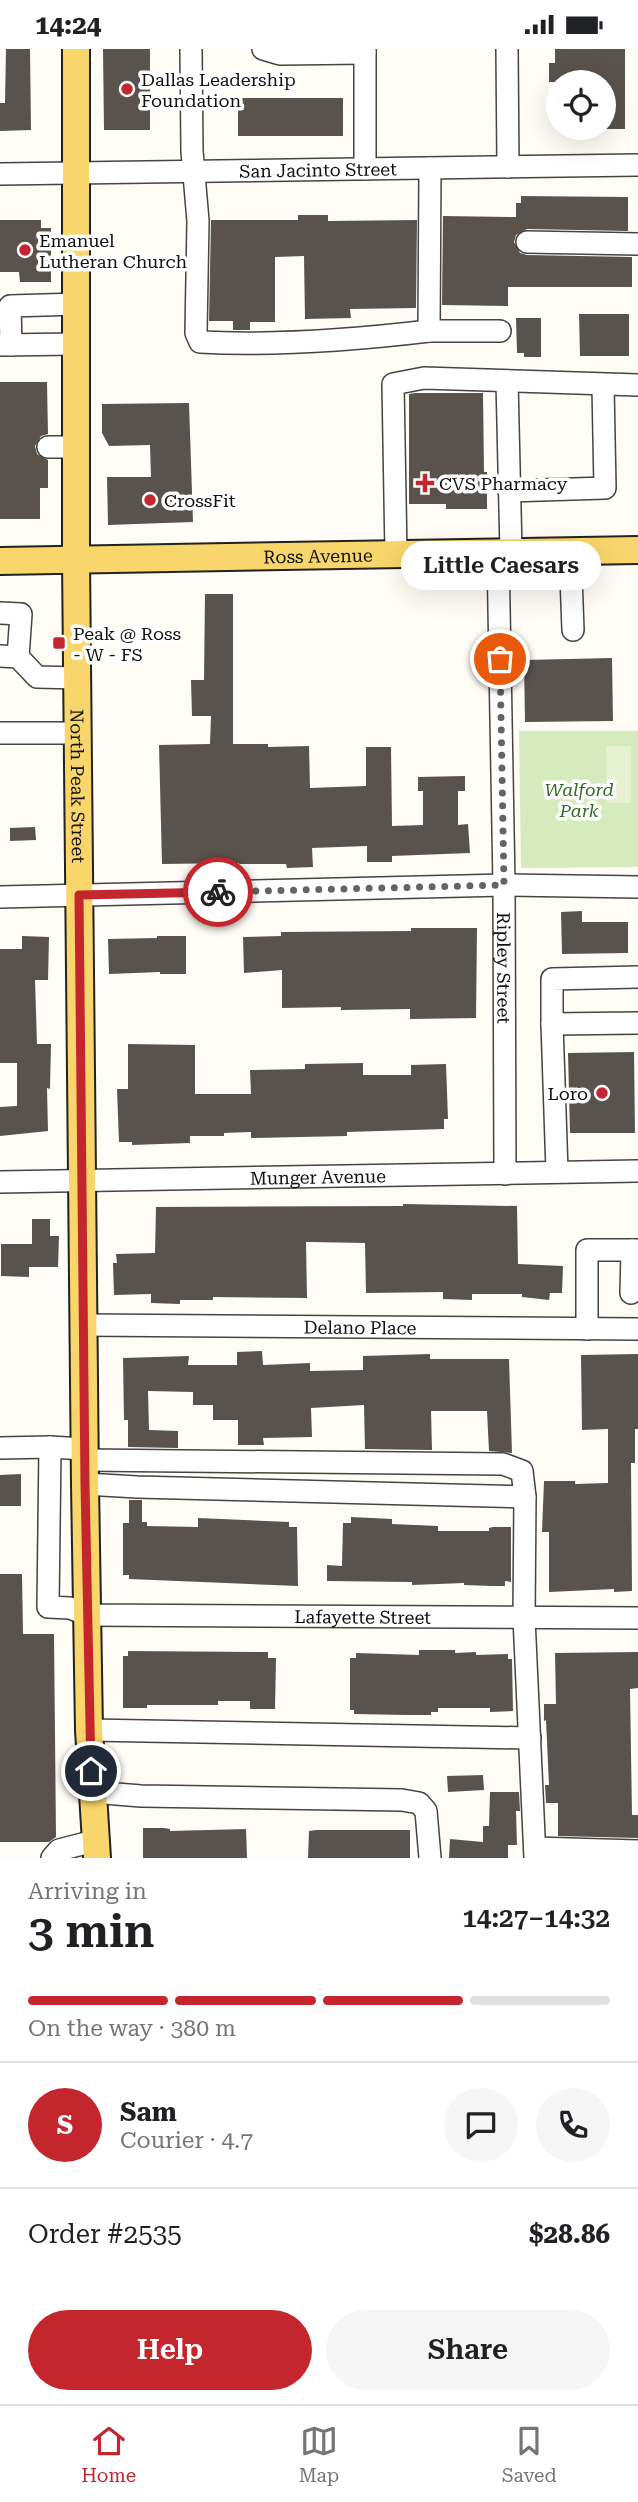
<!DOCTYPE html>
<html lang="en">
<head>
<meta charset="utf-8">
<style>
  :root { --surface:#fff; --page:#f6f6f6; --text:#202124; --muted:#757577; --line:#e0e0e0; --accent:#c4262e }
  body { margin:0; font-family:"Roboto Serif",serif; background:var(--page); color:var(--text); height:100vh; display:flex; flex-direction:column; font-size:26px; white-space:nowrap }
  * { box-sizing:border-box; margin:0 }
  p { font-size:23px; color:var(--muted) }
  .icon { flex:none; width:38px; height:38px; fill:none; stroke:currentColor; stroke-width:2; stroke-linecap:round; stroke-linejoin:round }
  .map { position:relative; height:1809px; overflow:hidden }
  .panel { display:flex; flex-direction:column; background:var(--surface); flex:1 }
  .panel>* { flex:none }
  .tools { position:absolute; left:546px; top:21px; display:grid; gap:14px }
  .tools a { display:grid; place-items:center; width:70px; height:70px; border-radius:50%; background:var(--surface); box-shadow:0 7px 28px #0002; font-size:35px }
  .pin { position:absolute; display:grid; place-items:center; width:60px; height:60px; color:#fff; margin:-30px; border:4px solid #fff; border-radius:50%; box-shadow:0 2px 7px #0007 }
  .courier { position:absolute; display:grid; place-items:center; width:70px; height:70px; margin:-35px; border:5px solid #c4262e; border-radius:50%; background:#fff; color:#222; box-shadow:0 2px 9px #0007 }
  .bubble { position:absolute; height:49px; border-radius:24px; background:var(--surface); box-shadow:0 7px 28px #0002; font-size:23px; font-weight:600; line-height:49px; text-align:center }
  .headline em { font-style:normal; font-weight:600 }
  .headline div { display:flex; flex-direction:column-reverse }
  .headline { display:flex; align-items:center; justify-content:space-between; height:119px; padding:0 28px }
  h1 { font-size:46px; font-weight:600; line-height:52px }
  .bar { display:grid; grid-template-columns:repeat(4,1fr); gap:10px 7px; align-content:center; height:84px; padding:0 28px }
  .bar i { height:9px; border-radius:5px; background:var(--line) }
  .bar .current { background:var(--accent) }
  .bar p { grid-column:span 4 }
  .line { display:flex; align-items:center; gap:18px; padding:0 28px; border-top:2px solid var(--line) }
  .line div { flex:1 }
  .round { display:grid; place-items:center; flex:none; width:74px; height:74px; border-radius:37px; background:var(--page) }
  .cta { display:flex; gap:14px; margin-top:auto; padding:14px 28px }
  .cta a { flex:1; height:80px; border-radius:42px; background:var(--accent); color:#fff; font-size:28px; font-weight:600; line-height:80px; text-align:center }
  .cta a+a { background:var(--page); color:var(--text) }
  .status { display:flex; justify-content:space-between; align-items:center; height:49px; padding:0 35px; background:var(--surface); direction:ltr }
  .status svg { height:19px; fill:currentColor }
  .tab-bar { display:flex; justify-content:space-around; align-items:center; height:98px; border-top:2px solid var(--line); background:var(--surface); font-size:19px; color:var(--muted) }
  .tab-bar a { display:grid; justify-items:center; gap:4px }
  .tab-bar .current { color:var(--accent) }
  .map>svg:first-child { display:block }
</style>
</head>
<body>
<div class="status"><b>14:24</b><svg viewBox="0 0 49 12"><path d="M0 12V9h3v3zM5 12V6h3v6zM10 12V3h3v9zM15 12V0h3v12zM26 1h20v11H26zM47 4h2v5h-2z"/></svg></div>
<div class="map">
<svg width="638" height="1809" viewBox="0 0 638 1809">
  <rect width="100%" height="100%" fill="#fffdf5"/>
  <polygon fill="#d5ebbd" points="519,682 638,682 638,818 521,819"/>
  <polygon fill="#e6f2cf" points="606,697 631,697 631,754 607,754"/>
  <g fill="#5a524d">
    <polygon points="6,0 30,0 31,81 0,82 0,54 5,54"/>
    <polygon points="103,0 150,0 150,81 104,81"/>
    <polygon points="555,0 625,0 625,80 604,80 604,33 549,33 549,14 555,14"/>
    <rect x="238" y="49" width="105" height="38"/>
    <polygon points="521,147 628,148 628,182 527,180 516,186 514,193 520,204 527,206 632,208 632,238 508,238 508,257 442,256 443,167 516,168 516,154 521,154"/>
    <polygon points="298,166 328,166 328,172 417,171 416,259 350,260 351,269 305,270 304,207 275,208 275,273 250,273 250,281 233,281 233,272 209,272 211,171 298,171"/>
    <polygon points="0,171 41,171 41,179 51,179 51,233 20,233 19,223 0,223"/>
    <polygon points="579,265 629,265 629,307 580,307"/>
    <polygon points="516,269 541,269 541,308 524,308 524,304 517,304"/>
    <polygon points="0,333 47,333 48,385 41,387 35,397 37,405 48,411 48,439 40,439 40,470 0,470"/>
    <polygon points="415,344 483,344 484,423 487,423 487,460 446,460 446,455 409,455 409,345"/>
    <polygon points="189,354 193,473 108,476 107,428 151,428 150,396 109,397 102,384 102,355"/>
    <polygon points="205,545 233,545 233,695 268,695 268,698 309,697 310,739 366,737 366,698 391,698 392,777 423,776 423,742 418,742 418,728 465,727 465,742 458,742 458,776 468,775 470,804 392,807 392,813 367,813 367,797 312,799 313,818 287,819 286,815 239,815 239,814 162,815 159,696 210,695 211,667 192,667 191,631 204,631"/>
    <polygon points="612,609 613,672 525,673 524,611"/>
    <polygon points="35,778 36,791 10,792 10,779"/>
    <polygon points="582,862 582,873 628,873 628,904 562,905 561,863"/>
    <polygon points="411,879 477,879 476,969 410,970 410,960 341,961 341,958 282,959 282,921 244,924 243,888 281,887 281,883 411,882"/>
    <polygon points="22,887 49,888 48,931 35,931 37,995 51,995 50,1040 47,1039 48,1082 0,1087 0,1058 17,1057 17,1014 0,1014 0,900 22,900"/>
    <polygon points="157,887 186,887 186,925 160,925 160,923 109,925 108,890 157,889"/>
    <polygon points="128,995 195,996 195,1045 251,1045 250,1021 305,1020 305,1015 363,1014 363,1026 411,1026 411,1016 446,1015 448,1070 444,1070 444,1080 347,1083 347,1087 251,1089 251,1083 224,1084 224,1087 190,1087 190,1094 132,1096 132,1093 119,1093 117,1040 128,1040"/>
    <polygon points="634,1003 635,1084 570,1084 568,1004"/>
    <polygon points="403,1155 517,1157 518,1215 563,1217 562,1244 550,1244 549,1251 522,1248 522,1245 472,1245 472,1251 443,1250 443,1243 366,1244 365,1194 311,1193 306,1193 307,1249 213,1248 213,1251 180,1251 180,1255 151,1254 151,1245 114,1246 113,1214 117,1214 116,1205 155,1204 156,1158 403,1157"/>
    <polygon points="32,1170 50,1170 50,1187 59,1187 58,1218 29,1218 29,1228 1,1227 1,1195 32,1195"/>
    <polygon points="262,1302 263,1316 310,1314 310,1322 363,1321 363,1307 430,1305 430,1310 509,1310 512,1404 489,1402 487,1362 431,1362 432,1401 365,1400 364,1356 311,1359 312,1388 263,1389 264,1396 238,1396 238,1371 213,1371 213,1356 193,1356 193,1343 148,1342 149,1381 178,1382 178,1399 128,1398 128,1371 124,1371 123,1309 189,1307 188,1316 237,1316 237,1303"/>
    <polygon points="638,1305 638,1380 635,1380 635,1414 631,1414 632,1542 614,1543 614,1540 549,1543 549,1483 542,1483 544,1432 575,1432 575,1435 608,1434 608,1380 582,1381 581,1306"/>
    <polygon points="21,1425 21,1457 0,1457 0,1426"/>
    <polygon points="129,1451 142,1451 142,1473 147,1473 147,1477 198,1478 198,1469 289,1473 289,1478 297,1478 298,1537 129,1530 129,1526 123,1526 123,1474 129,1474"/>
    <polygon points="351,1468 392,1470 392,1475 438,1477 438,1482 489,1482 489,1479 493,1478 511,1478 511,1533 505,1532 505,1537 491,1537 464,1536 464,1534 412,1536 412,1533 327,1532 327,1516 342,1517 343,1474 351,1474"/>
    <polygon points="0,1525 22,1525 23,1585 54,1585 56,1788 49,1793 0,1793"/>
    <polygon points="419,1601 455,1601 455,1604 476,1603 476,1606 508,1605 508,1610 512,1610 513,1662 490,1663 490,1659 438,1659 438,1663 431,1663 431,1666 407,1666 354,1665 354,1661 350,1661 350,1609 356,1609 356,1604 419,1606"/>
    <polygon points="128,1602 268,1603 268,1609 276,1609 275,1660 250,1660 250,1652 218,1652 218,1656 147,1656 147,1659 123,1659 123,1607 128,1607"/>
    <polygon points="638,1603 638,1639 630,1640 632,1766 638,1766 638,1789 558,1787 558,1754 546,1754 545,1736 549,1736 546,1671 544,1672 544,1655 556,1655 555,1604"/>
    <polygon points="483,1726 484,1741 448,1743 447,1727"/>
    <polygon points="490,1743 519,1743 520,1762 516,1762 517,1796 508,1796 508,1809 449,1809 450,1790 483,1793 483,1777 489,1777"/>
    <polygon points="143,1779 164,1779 170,1780 170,1782 246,1780 247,1809 143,1809"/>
    <polygon points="316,1781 410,1781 410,1809 308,1809 309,1782"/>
  </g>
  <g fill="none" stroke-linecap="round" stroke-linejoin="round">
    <g stroke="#444" stroke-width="24">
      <g id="minor">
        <path d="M191 0 192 102 198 172 196 284 200 293C276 297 353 291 429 282"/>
        <polyline points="263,0 280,5 365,4"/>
        <polyline points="365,0 365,120"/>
        <polyline points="507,0 508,118"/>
        <polyline points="430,119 429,282 500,282"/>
        <path id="s1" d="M0 125 638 116"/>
        <polyline points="527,193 638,195"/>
        <polyline points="0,296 76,295"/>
        <polyline points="11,296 10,257 78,255"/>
        <polyline points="507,332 511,503"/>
        <polyline points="48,398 76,398"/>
        <polyline points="509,442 605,439 603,337"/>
        <polyline points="570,501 573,581"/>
        <path id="s2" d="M498 503 504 836 505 1125"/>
        <polyline points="396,506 393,335 424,329 638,336"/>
        <polyline points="0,564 21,565 18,608"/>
        <polyline points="0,607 18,608 37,628 78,629"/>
        <polyline points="0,684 79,684"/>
        <polyline points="0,848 504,836 638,838"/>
        <polyline points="638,928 552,930 552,975 638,974"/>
        <polyline points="552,975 557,1122"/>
        <path id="s3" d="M0 1133 638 1122"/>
        <polyline points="631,1244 632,1201"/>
        <path id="s4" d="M84 1276 638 1280"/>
        <polyline points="587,1280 587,1201 638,1201"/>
        <path id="s5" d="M50 1398 48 1558 70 1559 88 1566 638 1569"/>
        <polyline points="0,1399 50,1398 84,1400"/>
        <polyline points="85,1411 503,1415 522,1422 525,1448 524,1569 535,1809"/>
        <polyline points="85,1435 137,1438 525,1448"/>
        <polyline points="89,1681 530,1689"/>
        <polyline points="92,1743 141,1747 402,1751 419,1754 426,1762 430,1809"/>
        <polyline points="535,1799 638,1802"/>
        <polyline points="52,1809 59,1801 94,1792"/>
      </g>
    </g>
    <g stroke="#222" stroke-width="30">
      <g id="major">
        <path id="s6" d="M76 0V511L85 1435 89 1681 97 1809"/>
        <path id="s7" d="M0 512 638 501"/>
      </g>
    </g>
    <use href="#minor" stroke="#fff" stroke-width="21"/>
    <use href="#major" stroke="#f9d66b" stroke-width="26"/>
  </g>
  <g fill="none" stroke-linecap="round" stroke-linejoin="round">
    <polyline stroke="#646461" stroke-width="7" stroke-dasharray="0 12.6" points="218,843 504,836 500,610"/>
    <polyline stroke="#c4262e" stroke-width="9" points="91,1722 85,1435 79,846 218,843"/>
  </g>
  <g fill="#c4262e" stroke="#fff" stroke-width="2.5">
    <circle cx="127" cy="40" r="7"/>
    <circle cx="25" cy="201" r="7"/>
    <path d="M421.5 423.5h7v7h7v7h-7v7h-7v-7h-7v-7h7z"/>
    <circle cx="150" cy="451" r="7"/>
    <rect x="52" y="587" width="14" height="14" rx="3.5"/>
    <circle cx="602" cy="1044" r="7"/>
  </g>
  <g text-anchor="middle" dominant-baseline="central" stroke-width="7" stroke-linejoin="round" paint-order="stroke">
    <g font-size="18" fill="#111" stroke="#fff" text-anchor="start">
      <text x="141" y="30">Dallas Leadership<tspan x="141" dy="21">Foundation</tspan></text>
      <text x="39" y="191">Emanuel<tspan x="39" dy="21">Lutheran Church</tspan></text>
      <text x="439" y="434">CVS Pharmacy</text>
      <text x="164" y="451">CrossFit</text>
      <text x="73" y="584">Peak @ Ross<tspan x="73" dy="21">- W - FS</tspan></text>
      <text x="588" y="1044" text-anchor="end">Loro</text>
    </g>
    <g font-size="18" fill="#111" stroke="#fff">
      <text stroke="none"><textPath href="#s1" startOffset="318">San Jacinto Street</textPath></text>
      <text stroke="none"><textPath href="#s7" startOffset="318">Ross Avenue</textPath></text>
      <text stroke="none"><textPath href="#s6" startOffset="737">North Peak Street</textPath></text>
      <text stroke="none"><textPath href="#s2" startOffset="416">Ripley Street</textPath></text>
      <text stroke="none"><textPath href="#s3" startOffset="318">Munger Avenue</textPath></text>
      <text stroke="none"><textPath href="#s4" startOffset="276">Delano Place</textPath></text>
      <text stroke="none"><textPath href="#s5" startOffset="476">Lafayette Street</textPath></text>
    </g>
    <g font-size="18" font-style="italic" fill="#2f6b1f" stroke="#fff">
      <text x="579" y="740">Walford<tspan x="579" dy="21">Park</tspan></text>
    </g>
  </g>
</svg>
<div class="tools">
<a><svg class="icon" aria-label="locate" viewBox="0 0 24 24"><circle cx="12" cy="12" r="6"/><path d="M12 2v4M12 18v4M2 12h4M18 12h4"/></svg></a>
</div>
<div class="pin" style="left:500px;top:610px;background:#ea580c"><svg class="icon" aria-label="bag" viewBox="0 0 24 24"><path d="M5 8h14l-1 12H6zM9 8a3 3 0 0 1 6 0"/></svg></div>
<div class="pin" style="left:91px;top:1722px;background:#1f2937"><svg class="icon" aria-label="home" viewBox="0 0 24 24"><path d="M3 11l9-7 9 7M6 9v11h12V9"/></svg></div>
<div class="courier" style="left:218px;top:843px"><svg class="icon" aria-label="bike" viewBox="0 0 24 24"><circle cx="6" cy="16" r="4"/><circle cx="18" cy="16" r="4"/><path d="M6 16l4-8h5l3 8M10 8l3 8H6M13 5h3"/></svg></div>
<div class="bubble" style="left:401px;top:492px;width:200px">Little Caesars</div>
</div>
<section class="panel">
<div class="headline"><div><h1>3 min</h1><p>Arriving in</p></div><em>14:27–14:32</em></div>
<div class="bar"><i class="current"></i><i class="current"></i><i class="current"></i><i></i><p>On the way · 380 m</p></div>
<div class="line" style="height:126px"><b class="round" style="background:var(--accent);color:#fff">S</b><div><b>Sam</b><p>Courier · 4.7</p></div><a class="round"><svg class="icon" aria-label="chat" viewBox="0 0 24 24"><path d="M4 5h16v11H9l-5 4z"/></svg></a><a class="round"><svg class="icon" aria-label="phone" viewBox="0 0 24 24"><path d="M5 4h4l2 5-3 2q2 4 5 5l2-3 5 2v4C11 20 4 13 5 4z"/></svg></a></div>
<div class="line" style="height:91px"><div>Order #2535</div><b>$28.86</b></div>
<div class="cta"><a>Help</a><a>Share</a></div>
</section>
<nav class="tab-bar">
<a class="current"><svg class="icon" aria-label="home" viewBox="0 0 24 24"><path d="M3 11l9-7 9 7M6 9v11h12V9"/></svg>Home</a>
<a><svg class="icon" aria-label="map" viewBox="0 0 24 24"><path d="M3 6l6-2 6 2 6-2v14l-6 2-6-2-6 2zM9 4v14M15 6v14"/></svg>Map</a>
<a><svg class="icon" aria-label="saved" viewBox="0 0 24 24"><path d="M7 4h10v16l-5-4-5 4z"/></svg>Saved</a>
</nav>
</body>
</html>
